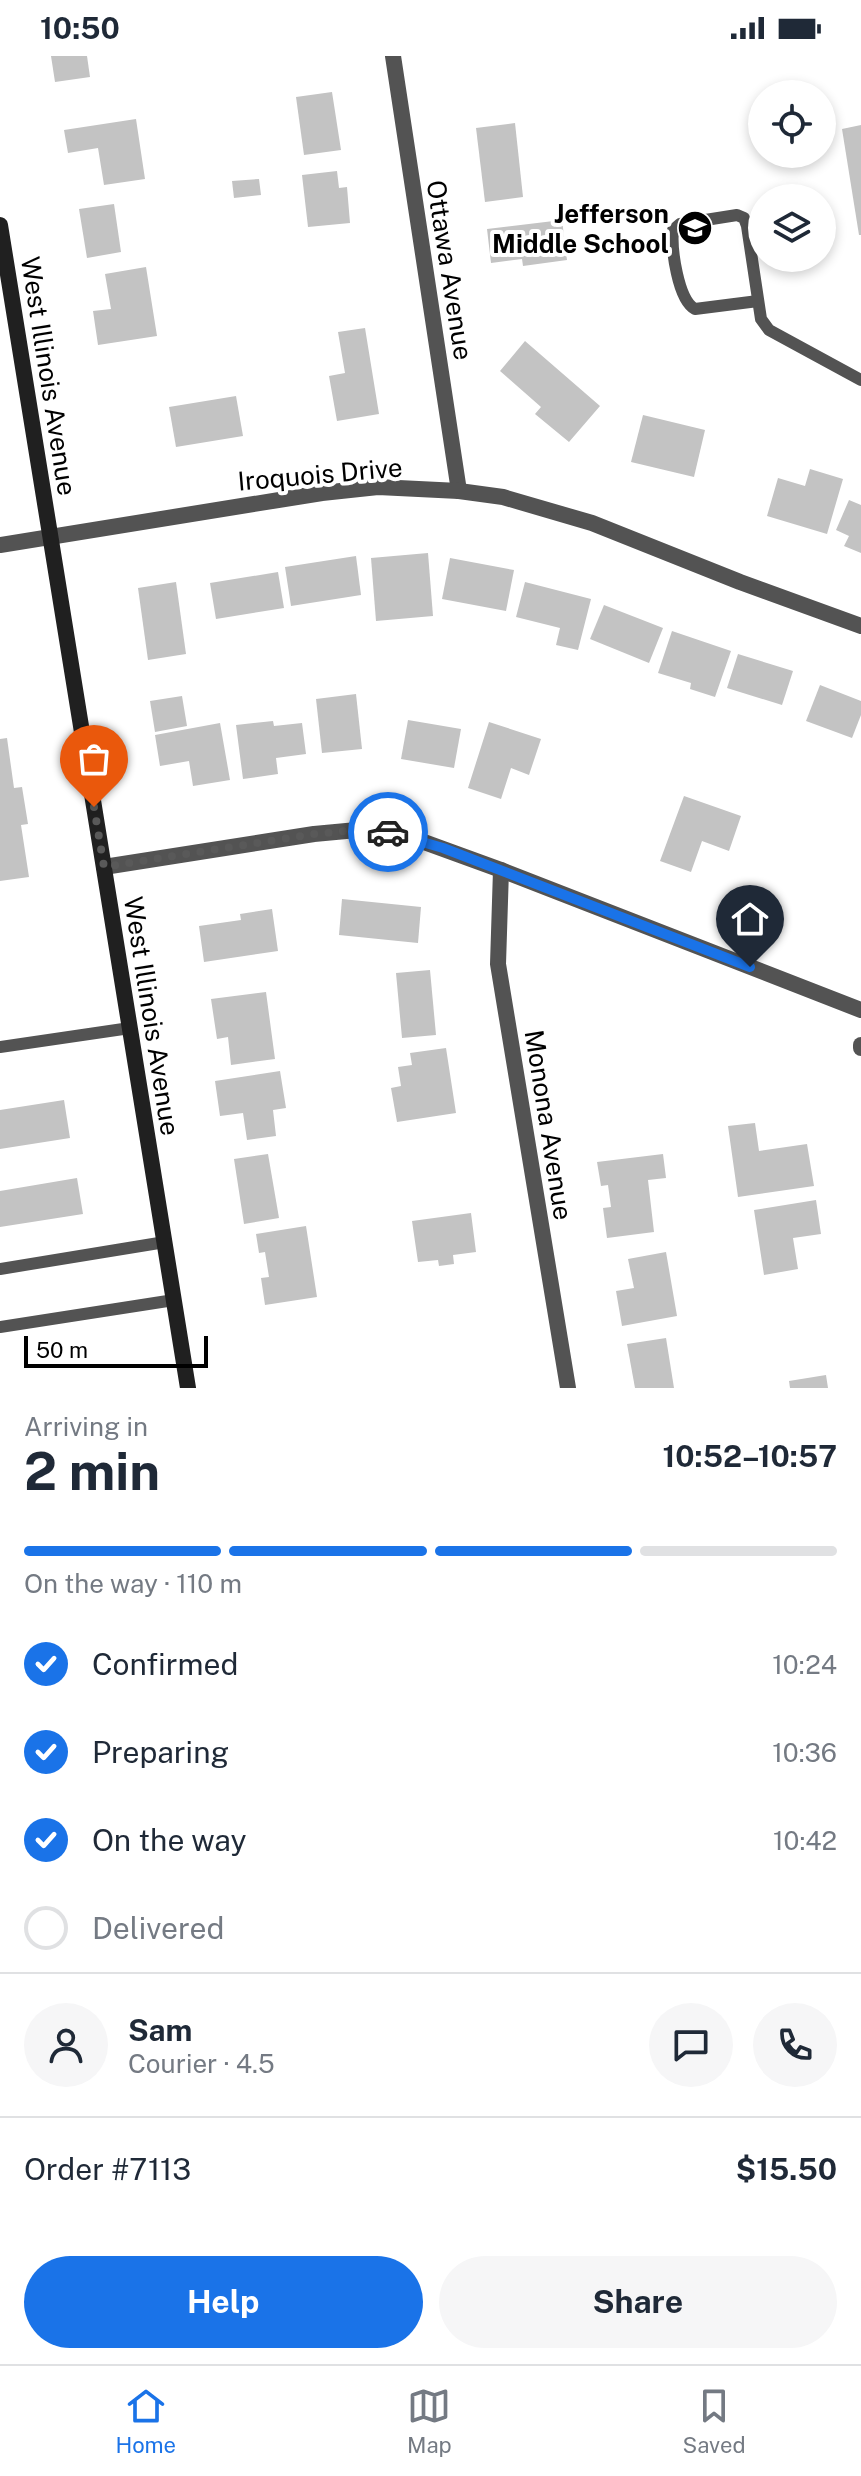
<!DOCTYPE html>
<html lang="en">
<head>
<meta charset="utf-8">
<style>
  :root { --surface:#fff; --page:#f6f6f7; --text:#1f2937; --muted:#747a83; --line:#e0e1e3; --accent:#1a73e8 }
  body { margin:0; font-family:"Public Sans",sans-serif; background:var(--page); color:var(--text); height:100vh; display:flex; flex-direction:column; font-size:30px; white-space:nowrap }
  * { box-sizing:border-box; margin:0 }
  p { font-size:26px; color:var(--muted) }
  .icon { flex:none; width:44px; height:44px; fill:none; stroke:currentColor; stroke-width:2; stroke-linecap:round; stroke-linejoin:round }
  .map { position:relative; height:1332px; overflow:hidden }
  .drawer { display:flex; flex-direction:column; background:var(--surface); flex:1 }
  .drawer>* { flex:none }
  .fabs { position:absolute; left:748px; top:24px; display:grid; gap:16px }
  .fabs a { display:grid; place-items:center; width:88px; height:88px; border-radius:50%; background:var(--surface); box-shadow:0 4px 12px #0003; font-size:40px }
  .scale { position:absolute; left:24px; bottom:20px; width:184px; box-sizing:border-box; padding-left:8px; border:4px solid #000; border-top:0; font-size:22px; line-height:28px; white-space:nowrap; color:#000; -webkit-text-stroke:6px #fff; paint-order:stroke }
  .pin { position:absolute; display:grid; place-items:center; width:68px; height:68px; color:#fff; margin:-82px -34px; border-radius:50% 50% 50% 0; rotate:-45deg; box-shadow:0 0 8px #0007 }
  .pin .icon { rotate:45deg }
  .courier { position:absolute; display:grid; place-items:center; width:80px; height:80px; margin:-40px; border:6px solid #1a73e8; border-radius:50%; background:#fff; color:#222; box-shadow:0 2px 10px #0007 }
  .summary em { font-style:normal; font-weight:700 }
  .summary div { display:flex; flex-direction:column-reverse }
  .summary { display:flex; align-items:center; justify-content:space-between; height:136px; padding:0 24px }
  h1 { font-size:52px; font-weight:700; line-height:60px }
  .bar { display:grid; grid-template-columns:repeat(4,1fr); gap:12px 8px; align-content:center; height:96px; padding:0 24px }
  .bar i { height:10px; border-radius:6px; background:var(--line) }
  .bar .on { background:var(--accent) }
  .bar p { grid-column:span 4 }
  .line { display:flex; align-items:center; gap:20px; padding:0 24px; border-top:2px solid var(--line) }
  .line div { flex:1 }
  .round { display:grid; place-items:center; flex:none; width:84px; height:84px; border-radius:42px; background:var(--page) }
  ol { padding:0 24px; list-style:none }
  li { display:flex; align-items:center; gap:24px; height:88px }
  li p { margin-inline-start:auto }
  li .icon { padding:8px; border-radius:50%; background:var(--accent); color:#fff; stroke-width:4 }
  li:last-child { color:var(--muted) }
  li i { width:44px; height:44px; border:4px solid var(--line); border-radius:50% }
  .primary-button { display:flex; gap:16px; margin-top:auto; padding:16px 24px }
  .primary-button a { flex:1; height:92px; border-radius:48px; background:var(--accent); color:#fff; font-size:32px; font-weight:700; line-height:92px; text-align:center }
  .primary-button a+a { background:var(--page); color:var(--text) }
  .status { display:flex; justify-content:space-between; align-items:center; height:56px; padding:0 40px; background:var(--surface); direction:ltr }
  .status svg { height:22px; fill:currentColor }
  .tabs { display:flex; justify-content:space-around; align-items:center; height:112px; border-top:2px solid var(--line); background:var(--surface); font-size:22px; color:var(--muted) }
  .tabs a { display:grid; justify-items:center; gap:4px }
  .tabs .on { color:var(--accent) }
  .map>svg:first-child { display:block }
</style>
</head>
<body>
<div class="status"><b>10:50</b><svg viewBox="0 0 49 12"><path d="M0 12V9h3v3zM5 12V6h3v6zM10 12V3h3v9zM15 12V0h3v12zM26 1h20v11H26zM47 4h2v5h-2z"/></svg></div>
<div class="map">
<svg width="861" height="1332" viewBox="0 0 861 1332">
  <rect width="100%" height="100%" fill="#fff"/>
  <g fill="#c3c3c3">
    <polygon points="51,0 87,0 90,21 55,26"/>
    <polygon points="332,36 341,94 304,99 296,41"/>
    <polygon points="136,63 145,123 104,129 98,92 68,97 64,74"/>
    <polygon points="515,67 523,141 485,146 476,72"/>
    <polygon points="861,69 861,179 859,179 842,73"/>
    <polygon points="337,115 339,132 347,131 350,167 308,171 302,119"/>
    <polygon points="259,123 261,139 234,142 232,125"/>
    <polygon points="114,148 121,196 87,202 79,153"/>
    <polygon points="562,164 567,204 523,210 522,203 491,207 487,173"/>
    <polygon points="146,211 157,280 98,289 93,255 111,253 105,218"/>
    <polygon points="365,272 379,358 337,365 329,320 345,317 338,276"/>
    <polygon points="525,285 600,350 569,386 535,358 541,351 500,315"/>
    <polygon points="236,340 243,380 176,391 169,351"/>
    <polygon points="643,359 705,374 694,421 631,406"/>
    <polygon points="810,413 843,423 827,478 767,460 778,422 805,430"/>
    <polygon points="849,444 861,449 861,497 844,490 849,480 836,474"/>
    <polygon points="428,497 433,560 376,565 371,502"/>
    <polygon points="356,500 361,539 291,550 285,511"/>
    <polygon points="450,502 514,514 506,555 442,543"/>
    <polygon points="278,516 284,552 216,563 210,527"/>
    <polygon points="176,526 186,598 148,604 138,532"/>
    <polygon points="525,526 591,543 578,594 556,589 560,572 516,561"/>
    <polygon points="604,549 663,572 649,607 590,583"/>
    <polygon points="672,575 731,595 715,641 690,633 691,627 658,617"/>
    <polygon points="738,598 793,615 782,649 727,632"/>
    <polygon points="820,629 861,645 861,659 852,682 806,665"/>
    <polygon points="356,638 362,693 322,697 316,643"/>
    <polygon points="182,640 187,670 155,676 150,645"/>
    <polygon points="408,664 461,673 454,712 401,703"/>
    <polygon points="273,665 274,670 302,667 306,698 276,702 278,718 243,723 236,669"/>
    <polygon points="489,666 541,683 529,719 511,712 501,743 468,732"/>
    <polygon points="220,667 230,724 193,730 189,705 160,710 155,679"/>
    <polygon points="7,682 14,732 22,731 28,768 21,769 29,821 0,825 0,683"/>
    <polygon points="684,740 741,760 729,795 702,785 691,816 660,805"/>
    <polygon points="342,843 421,851 418,887 339,879"/>
    <polygon points="272,853 278,895 204,906 199,870 241,864 240,858"/>
    <polygon points="430,914 436,979 402,982 396,917"/>
    <polygon points="266,936 275,1003 231,1009 228,981 217,983 211,943"/>
    <polygon points="446,992 456,1057 397,1066 391,1032 401,1030 398,1011 412,1009 410,997"/>
    <polygon points="280,1015 286,1052 273,1054 276,1080 247,1084 243,1057 220,1060 215,1025"/>
    <polygon points="64,1044 70,1082 0,1093 0,1054"/>
    <polygon points="755,1067 759,1095 807,1088 814,1130 738,1141 728,1070"/>
    <polygon points="268,1098 279,1162 244,1168 234,1103"/>
    <polygon points="663,1098 666,1122 648,1124 654,1176 607,1182 603,1152 611,1151 608,1129 601,1130 597,1106"/>
    <polygon points="77,1122 83,1158 0,1171 0,1135"/>
    <polygon points="816,1144 821,1178 793,1182 798,1213 764,1219 754,1154"/>
    <polygon points="471,1157 476,1196 453,1199 454,1208 439,1210 438,1204 418,1206 412,1165"/>
    <polygon points="306,1170 317,1241 265,1249 261,1222 269,1221 265,1196 259,1197 256,1178"/>
    <polygon points="666,1196 677,1260 622,1270 616,1235 634,1232 628,1203"/>
    <polygon points="666,1282 674,1332 635,1332 627,1288"/>
    <polygon points="826,1319 828,1332 790,1332 789,1325"/>
  </g>
  <g fill="none" stroke-linecap="round" stroke-linejoin="round">
    <g stroke="#535353" stroke-width="12">
      <path d="M758 245 695 253C678 244 671 193 673 174L680 168 737 159 744 162 747 170 761 263 769 274 861 324"/>
      <polyline points="0,991 130,972"/>
      <polyline points="0,1213 165,1186"/>
      <polyline points="0,1271 174,1244"/>
    </g>
    <g stroke="#535353" stroke-width="16">
      <polyline points="393,0 459,435"/>
      <polyline points="0,489 322,437 378,431 459,435 503,441 592,467 740,526 861,570"/>
      <polyline points="104,811 314,778 357,774 385,776 413,782 501,814 861,954"/>
      <polyline points="501,814 498,908 568,1332"/>
      <polyline points="861,989 861,992"/>
    </g>
    <polyline stroke="#202020" stroke-width="16" points="0,169 188,1332"/>
  </g>
  <g fill="none" stroke-linecap="round" stroke-linejoin="round">
    <polyline stroke="#595959" stroke-width="8" stroke-dasharray="0 14.4" points="94,751 104,811 314,778 357,774 388,776"/>
    <polyline stroke="#1a73e8" stroke-width="10" points="388,776 443,792 750,911"/>
  </g>
  <defs>
    <g id="school-disc" transform="scale(1.8)"><circle r="9.5" fill="#000" stroke="#fff"/><path d="M0-5L7-2L0 1L-7-2ZM-4 1L0 2.5L4 1V4Q0 6-4 4Z" fill="#fff"/></g>
  </defs>
  <g fill-rule="evenodd">
    <use href="#school-disc" x="695" y="172"/>
  </g>
  <g text-anchor="middle" dominant-baseline="central" stroke-width="8" stroke-linejoin="round" paint-order="stroke">
    <g font-size="26" font-weight="bold" fill="#000" stroke="#fff" text-anchor="end">
      <text x="669" y="157">Jefferson<tspan x="669" dy="30">Middle School</tspan></text>
    </g>
    <g font-size="26" fill="#000" stroke="#fff">
      <text transform="translate(450 214) rotate(81)">Ottawa Avenue</text>
      <text transform="translate(49 320) rotate(81)">West Illinois Avenue</text>
      <text transform="translate(320 418) rotate(-5)">Iroquois Drive</text>
      <text transform="translate(152 960) rotate(81)">West Illinois Avenue</text>
      <text transform="translate(549 1069) rotate(81)">Monona Avenue</text>
    </g>
  </g>
</svg>
<div class="fabs">
<a><svg class="icon" aria-label="locate" viewBox="0 0 24 24"><circle cx="12" cy="12" r="6"/><path d="M12 2v4M12 18v4M2 12h4M18 12h4"/></svg></a>
<a><svg class="icon" aria-label="layers" viewBox="0 0 24 24"><path d="M12 4l9 5-9 5-9-5zM3 14l9 5 9-5"/></svg></a>
</div>
<div class="scale">50 m</div>
<div class="pin" style="left:94px;top:751px;background:#ea580c"><svg class="icon" aria-label="bag" viewBox="0 0 24 24"><path d="M5 8h14l-1 12H6zM9 8a3 3 0 0 1 6 0"/></svg></div>
<div class="pin" style="left:750px;top:911px;background:#1f2937"><svg class="icon" aria-label="home" viewBox="0 0 24 24"><path d="M3 11l9-7 9 7M6 9v11h12V9"/></svg></div>
<div class="courier" style="left:388px;top:776px"><svg class="icon" aria-label="car" viewBox="0 0 24 24"><path d="M5 17H2v-5l4-1 3-4h7l3 4 3 1v5h-3M9 17h6M6 11h13"/><circle cx="7" cy="17" r="2"/><circle cx="17" cy="17" r="2"/></svg></div>
</div>
<section class="drawer">
<div class="summary"><div><h1>2 min</h1><p>Arriving in</p></div><em>10:52–10:57</em></div>
<div class="bar"><i class="on"></i><i class="on"></i><i class="on"></i><i></i><p>On the way · 110 m</p></div>
<ol>
<li><svg class="icon" aria-label="check" viewBox="0 0 24 24"><path d="M5 12l5 5 9-10"/></svg>Confirmed<p>10:24</p></li>
<li><svg class="icon" aria-label="check" viewBox="0 0 24 24"><path d="M5 12l5 5 9-10"/></svg>Preparing<p>10:36</p></li>
<li><svg class="icon" aria-label="check" viewBox="0 0 24 24"><path d="M5 12l5 5 9-10"/></svg>On the way<p>10:42</p></li>
<li><i></i>Delivered</li>
</ol>
<div class="line" style="height:144px"><a class="round"><svg class="icon" aria-label="person" viewBox="0 0 24 24"><circle cx="12" cy="8" r="4"/><path d="M4 21q1-7 8-7t8 7"/></svg></a><div><b>Sam</b><p>Courier · 4.5</p></div><a class="round"><svg class="icon" aria-label="chat" viewBox="0 0 24 24"><path d="M4 5h16v11H9l-5 4z"/></svg></a><a class="round"><svg class="icon" aria-label="phone" viewBox="0 0 24 24"><path d="M5 4h4l2 5-3 2q2 4 5 5l2-3 5 2v4C11 20 4 13 5 4z"/></svg></a></div>
<div class="line" style="height:104px"><div>Order #7113</div><b>$15.50</b></div>
<div class="primary-button"><a>Help</a><a>Share</a></div>
</section>
<nav class="tabs">
<a class="on"><svg class="icon" aria-label="home" viewBox="0 0 24 24"><path d="M3 11l9-7 9 7M6 9v11h12V9"/></svg>Home</a>
<a><svg class="icon" aria-label="map" viewBox="0 0 24 24"><path d="M3 6l6-2 6 2 6-2v14l-6 2-6-2-6 2zM9 4v14M15 6v14"/></svg>Map</a>
<a><svg class="icon" aria-label="saved" viewBox="0 0 24 24"><path d="M7 4h10v16l-5-4-5 4z"/></svg>Saved</a>
</nav>
</body>
</html>
